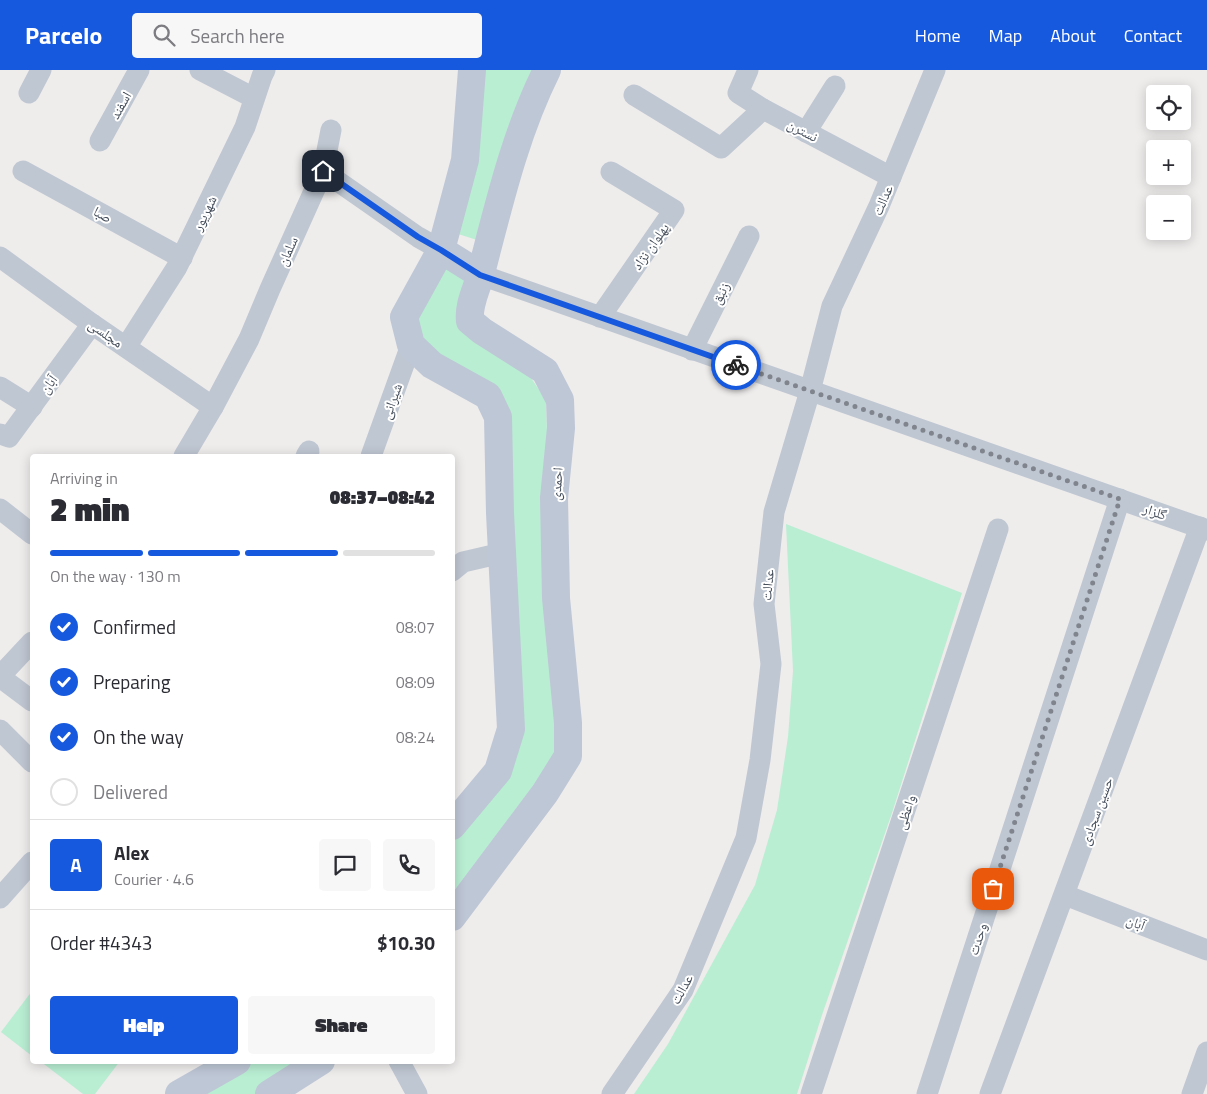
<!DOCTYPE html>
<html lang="en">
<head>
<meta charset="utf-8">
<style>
  :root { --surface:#fff; --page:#f7f7f7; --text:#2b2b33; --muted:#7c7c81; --line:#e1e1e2; --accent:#1759de }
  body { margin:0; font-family:"Titillium Web","Noto Naskh Arabic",sans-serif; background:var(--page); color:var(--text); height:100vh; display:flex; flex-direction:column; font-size:19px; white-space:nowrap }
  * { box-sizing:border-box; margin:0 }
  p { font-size:16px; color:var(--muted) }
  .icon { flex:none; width:28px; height:28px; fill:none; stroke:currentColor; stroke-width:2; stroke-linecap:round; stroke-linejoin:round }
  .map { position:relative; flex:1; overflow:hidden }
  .panel { position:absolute; left:30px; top:384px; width:425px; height:610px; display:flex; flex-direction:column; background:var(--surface); border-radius:5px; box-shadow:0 2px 12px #0003 }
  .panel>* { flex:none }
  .controls { position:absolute; left:1146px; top:15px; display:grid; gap:10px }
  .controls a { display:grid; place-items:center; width:45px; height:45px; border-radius:5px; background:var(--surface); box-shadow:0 2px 12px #0003; font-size:25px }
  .pin { position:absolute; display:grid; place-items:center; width:42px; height:42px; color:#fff; margin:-21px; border-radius:10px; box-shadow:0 2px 8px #0006 }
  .courier { position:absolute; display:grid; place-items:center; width:50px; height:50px; margin:-25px; border:4px solid #1759de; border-radius:50%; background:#fff; color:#222; box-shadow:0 1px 6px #0007 }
  .overview em { font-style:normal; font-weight:800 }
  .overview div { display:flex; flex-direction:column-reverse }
  .overview { display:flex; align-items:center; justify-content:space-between; height:85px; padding:0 20px }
  h1 { font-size:32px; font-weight:800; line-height:38px }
  .bar { display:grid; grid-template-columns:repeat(4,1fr); gap:8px 5px; align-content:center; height:60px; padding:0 20px }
  .bar i { height:6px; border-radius:4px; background:var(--line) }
  .bar .active { background:var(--accent) }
  .bar p { grid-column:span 4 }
  .line { display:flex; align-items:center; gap:12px; padding:0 20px; border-top:1px solid var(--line) }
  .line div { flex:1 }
  .round { display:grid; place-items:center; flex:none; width:52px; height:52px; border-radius:5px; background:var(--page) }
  ol { padding:0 20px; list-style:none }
  li { display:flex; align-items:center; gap:15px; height:55px }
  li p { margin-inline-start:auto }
  li .icon { padding:5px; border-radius:50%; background:var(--accent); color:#fff; stroke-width:4 }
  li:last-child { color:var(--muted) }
  li i { width:28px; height:28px; border:2px solid var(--line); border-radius:50% }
  .button { display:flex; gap:10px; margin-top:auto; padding:10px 20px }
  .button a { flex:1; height:58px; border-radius:5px; background:var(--accent); color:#fff; font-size:20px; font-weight:800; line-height:58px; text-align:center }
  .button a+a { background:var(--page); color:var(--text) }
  header { display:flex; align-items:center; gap:30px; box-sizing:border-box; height:70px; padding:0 25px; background:var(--accent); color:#fff }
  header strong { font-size:24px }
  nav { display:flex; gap:28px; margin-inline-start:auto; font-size:18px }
  .search { width:350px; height:45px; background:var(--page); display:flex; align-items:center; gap:12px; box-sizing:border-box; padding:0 18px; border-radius:5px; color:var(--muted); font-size:19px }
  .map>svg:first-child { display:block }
</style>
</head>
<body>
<header>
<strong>Parcelo</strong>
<div class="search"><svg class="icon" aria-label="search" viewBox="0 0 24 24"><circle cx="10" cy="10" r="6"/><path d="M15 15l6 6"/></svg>Search here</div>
<nav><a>Home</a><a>Map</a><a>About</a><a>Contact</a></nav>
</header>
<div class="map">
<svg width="1207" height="1024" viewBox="0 0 1207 1024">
  <rect width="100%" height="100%" fill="#efecec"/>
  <g fill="#b9eed3">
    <polygon points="482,0 540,0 480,171 452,162"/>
    <polygon points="448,181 473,190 463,224 527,302 546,330 557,685 453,831 453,767 501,713 507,350 444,290 420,270 417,249"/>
    <polygon points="786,454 962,523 892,743 822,945 797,1024 634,1024 668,974 755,815 777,740 788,667 793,601"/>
    <polygon points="32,921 32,986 1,962"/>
    <polygon points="40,991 120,991 95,1024 83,1024"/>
    <polygon points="252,991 309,991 258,1024 195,1024"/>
  </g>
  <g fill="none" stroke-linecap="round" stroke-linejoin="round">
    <g stroke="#bfc7d2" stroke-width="21">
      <polyline points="200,0 254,28"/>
      <polyline points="748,0 738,23 763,39 891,107"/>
      <polyline points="29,23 41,0"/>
      <polyline points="634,25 721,78 763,39"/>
      <polyline points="806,62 835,16"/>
      <polyline points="100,71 139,0"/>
      <polyline points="23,101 182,188"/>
      <polyline points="323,101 418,167 441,180"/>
      <polyline points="0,187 92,254 213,337"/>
      <polyline points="481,205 1207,460"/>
      <polyline points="600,247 674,140 611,102"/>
      <polyline points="126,277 177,197 245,57 262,6 265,0"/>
      <polyline points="692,280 749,166"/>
      <polyline points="0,317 32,337"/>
      <polyline points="0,364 9,367 92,254"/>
      <polyline points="184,386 213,337 249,269 270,219 323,101 331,60"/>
      <polyline points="306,386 309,381"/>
      <polyline points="371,386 411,275"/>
      <polyline points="0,439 32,464"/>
      <polyline points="452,501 463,492 502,483"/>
      <polyline points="0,606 32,572"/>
      <polyline points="0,607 32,631"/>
      <polyline points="0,660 32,692"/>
      <polyline points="1065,825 1207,880"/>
      <polyline points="0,828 32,792"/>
      <polyline points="399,991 417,1024"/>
      <polyline points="612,1024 683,920 746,768 760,690 771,594 764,534 774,442 810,321 832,236 879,136 935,0"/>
      <polyline points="811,1024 998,459"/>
      <polyline points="927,1024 1120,429"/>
      <polyline points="990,1024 1200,457"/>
      <polyline points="1192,1024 1207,982"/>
    </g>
    <g stroke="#bec7d6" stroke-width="28">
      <polyline points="441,180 481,205"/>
      <polyline points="452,756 498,701 511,659 500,443 498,347 488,326 432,295 411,275 404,247 441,180 465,90 472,0"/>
      <path d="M452 847 545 723 568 686V653L556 528 554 428 561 358 560 330 545 301 482 261 470 251C468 234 477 219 481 203 499 134 515 64 547 0"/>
      <polyline points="179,1024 237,991"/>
      <polyline points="269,1024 321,991"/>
    </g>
  </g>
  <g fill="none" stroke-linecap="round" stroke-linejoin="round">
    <polyline stroke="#80858d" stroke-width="5" stroke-dasharray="0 9" points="736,295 1120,429 993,819"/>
    <polyline stroke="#1759de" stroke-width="6" points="323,101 418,167 441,180 480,205 736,295"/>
  </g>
  <g text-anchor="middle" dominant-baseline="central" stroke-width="4" stroke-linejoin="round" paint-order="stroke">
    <g font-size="14" fill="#444d5a" stroke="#fff">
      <text transform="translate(120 35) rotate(-61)">اسفند</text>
      <text transform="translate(803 60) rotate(28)">نسترن</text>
      <text transform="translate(882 130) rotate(-67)">عدالت</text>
      <text transform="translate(204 143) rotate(-64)">شهریور</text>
      <text transform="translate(103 144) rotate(29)">صبا</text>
      <text transform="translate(650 176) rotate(-55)">پهلوان نژاد</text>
      <text transform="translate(287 181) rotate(-66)">سلمان</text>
      <text transform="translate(720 223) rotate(-63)">زنبق</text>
      <text transform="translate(106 263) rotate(35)">مجلسی</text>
      <text transform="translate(48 314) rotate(-54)">آبان</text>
      <text transform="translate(391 331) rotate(-70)">شیرانی</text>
      <text transform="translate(556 414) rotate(-86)">احمدی</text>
      <text transform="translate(1155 441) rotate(19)">گلزار</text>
      <text transform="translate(767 515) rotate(-85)">عدالت</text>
      <text transform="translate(1096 741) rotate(-70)">حسین سجادی</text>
      <text transform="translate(905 742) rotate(-72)">واعظی</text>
      <text transform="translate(1136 852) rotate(21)">آبان</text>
      <text transform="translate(977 869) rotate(-72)">وحدت</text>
      <text transform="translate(681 919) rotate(-61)">عدالت</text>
    </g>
  </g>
</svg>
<div class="controls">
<a><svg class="icon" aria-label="locate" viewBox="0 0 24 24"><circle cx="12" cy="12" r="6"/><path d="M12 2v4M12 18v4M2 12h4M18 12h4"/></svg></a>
<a>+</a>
<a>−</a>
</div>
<div class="pin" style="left:993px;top:819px;background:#ea580c"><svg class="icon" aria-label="bag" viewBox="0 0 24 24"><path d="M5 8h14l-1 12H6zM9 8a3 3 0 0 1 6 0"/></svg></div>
<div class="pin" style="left:323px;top:101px;background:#1f2937"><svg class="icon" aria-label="home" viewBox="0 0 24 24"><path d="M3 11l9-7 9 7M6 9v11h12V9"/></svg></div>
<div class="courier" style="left:736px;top:295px"><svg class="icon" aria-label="bike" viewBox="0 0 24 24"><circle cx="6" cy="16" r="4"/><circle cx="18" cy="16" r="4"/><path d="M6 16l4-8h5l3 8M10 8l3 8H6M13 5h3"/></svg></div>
<section class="panel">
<div class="overview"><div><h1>2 min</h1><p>Arriving in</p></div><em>08:37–08:42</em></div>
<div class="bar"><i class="active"></i><i class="active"></i><i class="active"></i><i></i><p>On the way · 130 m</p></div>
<ol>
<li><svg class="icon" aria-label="check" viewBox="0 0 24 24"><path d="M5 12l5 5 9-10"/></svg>Confirmed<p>08:07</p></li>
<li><svg class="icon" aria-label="check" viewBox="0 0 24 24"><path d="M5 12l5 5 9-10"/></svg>Preparing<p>08:09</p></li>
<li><svg class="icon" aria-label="check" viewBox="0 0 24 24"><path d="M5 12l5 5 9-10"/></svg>On the way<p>08:24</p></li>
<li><i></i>Delivered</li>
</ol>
<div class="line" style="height:90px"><b class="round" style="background:var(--accent);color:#fff">A</b><div><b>Alex</b><p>Courier · 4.6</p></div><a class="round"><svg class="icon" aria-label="chat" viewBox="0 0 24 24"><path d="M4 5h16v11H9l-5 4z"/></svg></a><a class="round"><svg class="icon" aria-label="phone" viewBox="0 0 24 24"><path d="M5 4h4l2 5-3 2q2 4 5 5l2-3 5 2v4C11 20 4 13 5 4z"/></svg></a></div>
<div class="line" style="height:65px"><div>Order #4343</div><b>$10.30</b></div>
<div class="button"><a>Help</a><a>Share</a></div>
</section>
</div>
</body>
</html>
